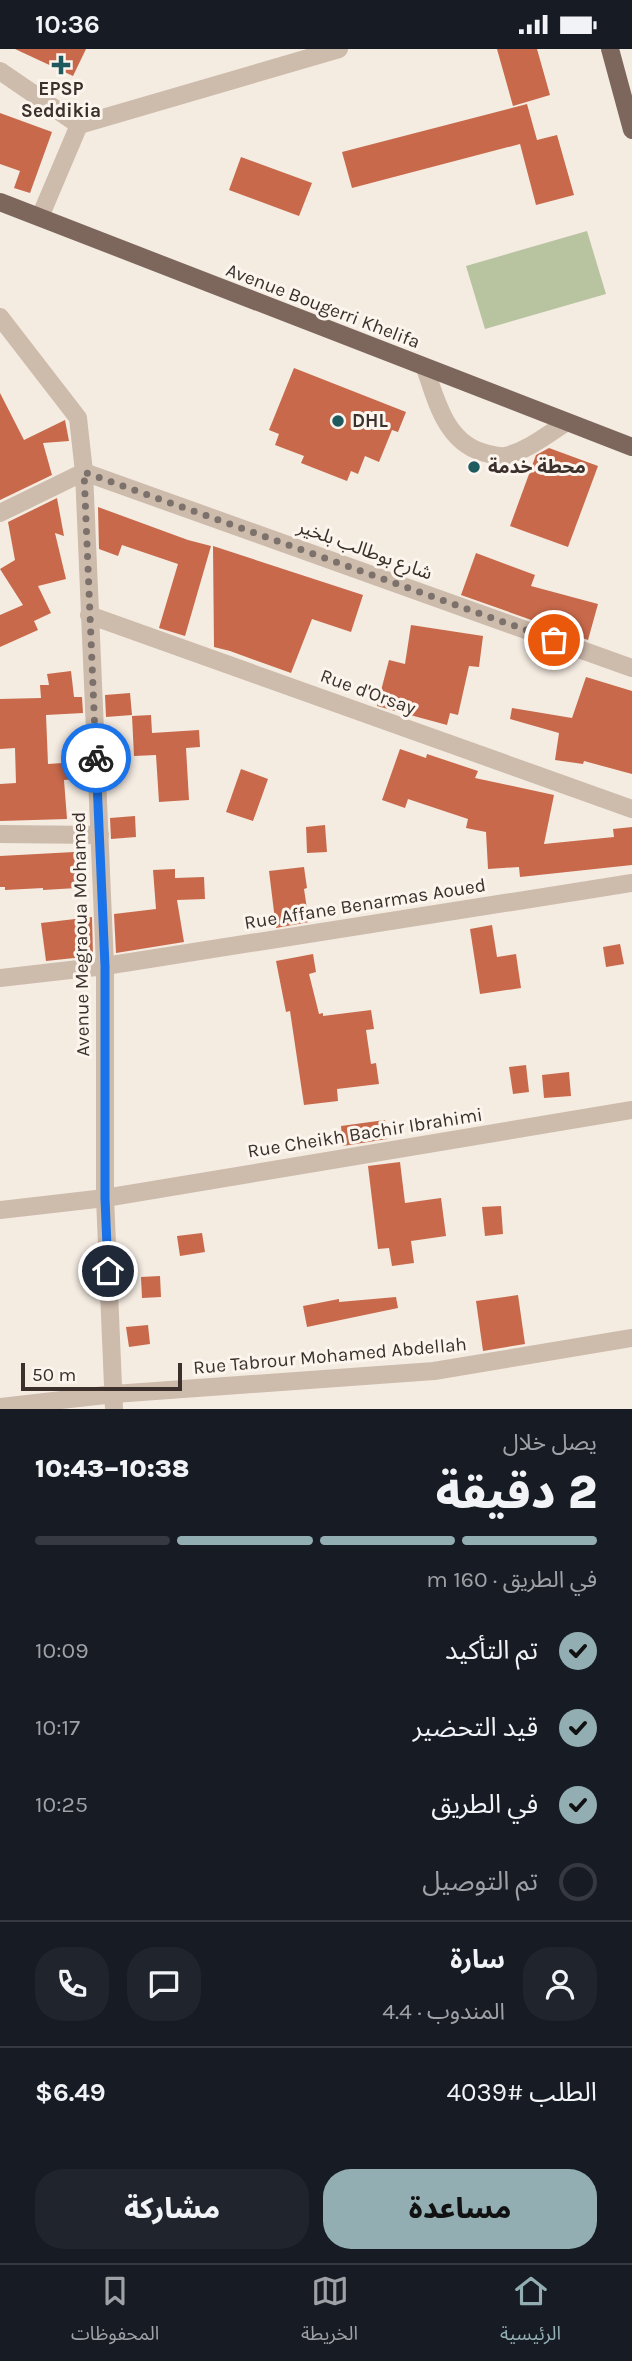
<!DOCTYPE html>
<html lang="ar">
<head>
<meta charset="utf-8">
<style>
  :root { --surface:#171b24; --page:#20242c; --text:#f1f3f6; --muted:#9ea1a6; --line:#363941; --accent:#92aeb2 }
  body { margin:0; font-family:Karla,"Noto Sans Arabic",sans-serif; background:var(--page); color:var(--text); direction:rtl; height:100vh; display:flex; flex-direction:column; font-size:26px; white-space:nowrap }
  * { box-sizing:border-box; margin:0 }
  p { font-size:23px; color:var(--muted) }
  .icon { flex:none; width:38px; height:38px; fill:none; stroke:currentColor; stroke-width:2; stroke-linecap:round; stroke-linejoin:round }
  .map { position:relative; height:1360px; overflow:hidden; direction:ltr }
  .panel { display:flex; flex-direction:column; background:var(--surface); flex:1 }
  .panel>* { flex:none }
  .scale { position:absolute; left:21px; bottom:18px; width:161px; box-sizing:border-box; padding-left:7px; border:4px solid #3b302b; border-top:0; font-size:19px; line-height:24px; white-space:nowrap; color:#3b302b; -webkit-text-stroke:5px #fbf5ee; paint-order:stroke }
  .pin { position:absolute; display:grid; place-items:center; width:60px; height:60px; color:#fff; margin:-30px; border:4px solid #fff; border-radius:50%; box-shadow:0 2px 7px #0007 }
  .courier { position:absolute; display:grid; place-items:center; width:70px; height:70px; margin:-35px; border:5px solid #1a73e8; border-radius:50%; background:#fff; color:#222; box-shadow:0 2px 9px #0007 }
  .head em { font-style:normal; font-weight:800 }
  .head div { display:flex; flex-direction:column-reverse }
  .head { display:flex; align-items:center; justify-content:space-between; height:119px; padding:0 35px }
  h1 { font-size:46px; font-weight:800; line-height:52px }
  .bar { display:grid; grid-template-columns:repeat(4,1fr); gap:10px 7px; align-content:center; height:84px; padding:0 35px }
  .bar i { height:9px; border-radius:5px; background:var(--line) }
  .bar .on { background:var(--accent) }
  .bar p { grid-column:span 4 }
  .line { display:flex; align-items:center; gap:18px; padding:0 35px; border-top:2px solid var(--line) }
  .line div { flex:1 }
  .round { display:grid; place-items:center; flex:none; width:74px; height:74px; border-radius:28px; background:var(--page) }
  ol { padding:0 35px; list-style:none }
  li { display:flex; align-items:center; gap:21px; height:77px }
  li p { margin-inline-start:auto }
  li .icon { padding:7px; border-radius:50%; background:var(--accent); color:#111; stroke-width:4 }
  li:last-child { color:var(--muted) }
  li i { width:38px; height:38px; border:4px solid var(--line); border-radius:50% }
  .action { display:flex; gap:14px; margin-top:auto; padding:14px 35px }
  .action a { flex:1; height:80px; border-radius:28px; background:var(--accent); color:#111; font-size:28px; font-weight:800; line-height:80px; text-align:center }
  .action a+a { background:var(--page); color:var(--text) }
  .status { display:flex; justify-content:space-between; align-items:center; height:49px; padding:0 35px; background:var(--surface); direction:ltr }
  .status svg { height:19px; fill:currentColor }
  .menu { display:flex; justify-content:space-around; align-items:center; height:98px; border-top:2px solid var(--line); background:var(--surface); font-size:19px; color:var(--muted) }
  .menu a { display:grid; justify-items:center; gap:4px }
  .menu .on { color:var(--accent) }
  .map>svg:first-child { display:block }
</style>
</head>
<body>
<div class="status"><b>10:36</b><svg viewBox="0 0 49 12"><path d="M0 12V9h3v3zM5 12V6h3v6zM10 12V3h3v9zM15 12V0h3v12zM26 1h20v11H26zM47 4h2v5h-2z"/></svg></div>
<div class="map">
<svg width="632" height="1360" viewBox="0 0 632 1360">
  <rect width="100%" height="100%" fill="#f4ebe1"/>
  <polygon fill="#b8c4a0" points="587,182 606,245 485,280 466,217"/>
  <g fill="#c8694b">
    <polygon points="15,0 86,0 73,27"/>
    <polygon points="497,0 537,0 550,46 513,57"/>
    <polygon points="527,55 537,91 557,86 574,146 536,156 520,95 352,139 342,103"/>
    <polygon points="0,64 52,83 30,144 14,139 20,122 0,115"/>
    <polygon points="241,108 312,134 299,167 229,141"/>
    <polygon points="294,319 406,363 398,383 392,381 379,413 365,407 358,425 351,422 347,432 301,414 304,407 275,396 279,385 269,381"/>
    <polygon points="0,344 24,391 65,371 69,392 43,394 52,426 0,451"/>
    <polygon points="549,399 598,417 568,498 510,477 536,406"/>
    <polygon points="57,449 64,487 55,484 66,530 38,537 51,564 34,572 38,581 0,598 0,566 23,556 0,520 15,511 8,473"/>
    <polygon points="98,458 188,491 211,497 185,587 159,579 178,515 122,496 118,507 99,500"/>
    <polygon points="213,497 363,546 351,583 312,570 291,624 230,602 214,598"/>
    <polygon points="476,504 535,526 531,537 598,555 588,591 461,546"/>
    <polygon points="411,576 483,587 479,618 469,617 458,666 450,664 447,676 377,657 389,611 405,615"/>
    <polygon points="71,622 74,648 82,648 83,664 46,666 48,715 77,713 78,730 64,731 67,770 0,772 0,735 16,734 15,699 0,700 0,650 41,649 40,636 49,636 47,625"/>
    <polygon points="586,628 632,642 632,725 584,712 583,715 555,711 559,684 510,670 512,659 572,669"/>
    <polygon points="130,644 132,666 106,668 105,646"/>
    <polygon points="151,666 152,684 199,681 200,698 186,699 189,751 159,753 156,706 134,707 132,667"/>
    <polygon points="400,700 426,709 427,705 478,722 475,729 554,746 544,795 614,788 613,780 632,778 632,816 520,828 519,818 488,820 486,783 466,779 468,770 408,750 405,759 382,751"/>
    <polygon points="241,720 268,730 253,772 226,763"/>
    <polygon points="135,767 136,788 111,790 110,769"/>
    <polygon points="325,776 327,803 307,804 306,778"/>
    <polygon points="74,803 77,839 43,841 43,839 5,841 5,838 0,838 0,807"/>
    <polygon points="304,818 307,839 304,840 309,873 276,879 269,822"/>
    <polygon points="175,820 175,829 204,828 205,850 177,851 184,893 116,904 114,865 156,860 153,821"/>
    <polygon points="92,868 93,907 46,912 41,874"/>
    <polygon points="492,876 497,908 516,905 521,939 480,945 470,880"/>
    <polygon points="620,895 624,915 606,918 603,898"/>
    <polygon points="313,905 316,923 309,925 319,965 323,964 323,967 371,961 374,980 366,981 371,1015 376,1014 379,1035 337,1040 338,1052 304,1056 290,962 286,963 276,912"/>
    <polygon points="526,1016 529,1043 513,1045 509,1018"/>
    <polygon points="569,1023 571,1047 544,1049 542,1026"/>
    <polygon points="385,1071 387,1090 343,1097 341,1077"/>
    <polygon points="400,1113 405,1154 441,1149 446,1187 411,1192 414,1214 392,1217 389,1199 378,1200 368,1117"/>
    <polygon points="501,1157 503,1185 485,1187 482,1158"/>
    <polygon points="202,1184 205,1203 180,1207 177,1187"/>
    <polygon points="160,1227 161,1248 142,1249 141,1228"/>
    <polygon points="518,1246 525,1295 483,1302 476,1252"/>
    <polygon points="396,1248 398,1259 307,1278 303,1257 339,1250 339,1253"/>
    <polygon points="148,1276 150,1295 129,1298 126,1278"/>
  </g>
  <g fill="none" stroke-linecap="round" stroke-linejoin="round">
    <g stroke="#cdbbac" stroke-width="18">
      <polyline points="0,22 79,76"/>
      <polyline points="79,76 339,0"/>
      <polyline points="40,168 79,76"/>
      <polyline points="0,268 78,369 84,423 105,917 105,1149 114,1360"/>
      <path d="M425 319C437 354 447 397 489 405 494 406 500 408 505 407 527 402 548 385 567 373"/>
      <polyline points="0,464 84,423 632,619"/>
      <polyline points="89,566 632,760"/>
      <polyline points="0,785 100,786"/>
      <polyline points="0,929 105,917 632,834"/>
      <polyline points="0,1161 105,1149 632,1061"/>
      <polyline points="0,1358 114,1345 434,1322 632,1289"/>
    </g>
    <g stroke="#7d675c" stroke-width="18">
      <polyline points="610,0 632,81"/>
      <polyline points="0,153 632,398"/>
    </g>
  </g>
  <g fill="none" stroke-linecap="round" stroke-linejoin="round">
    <polyline stroke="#7c716b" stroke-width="7" stroke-dasharray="0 12.6" points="96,709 84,423 554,591"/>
    <polyline stroke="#1a73e8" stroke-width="9" points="96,709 105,917 105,1149 108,1222"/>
  </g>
  <g fill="#1f5a5e" stroke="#fbf5ee" stroke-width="2.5">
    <path d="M57.5 5.5h7v7h7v7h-7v7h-7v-7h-7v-7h7z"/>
    <circle cx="338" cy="372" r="7"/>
    <circle cx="474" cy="418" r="7"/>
  </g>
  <g text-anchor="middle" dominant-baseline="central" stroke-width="6" stroke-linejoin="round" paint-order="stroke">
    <g font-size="19" font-weight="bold" fill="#3b302b" stroke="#fbf5ee" text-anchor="start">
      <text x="61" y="40" text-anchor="middle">EPSP<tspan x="61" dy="22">Seddikia</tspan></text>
      <text x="352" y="372">DHL</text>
      <text x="488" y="418">محطة خدمة</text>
    </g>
    <g font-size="19" fill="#3b302b" stroke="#fbf5ee">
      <text transform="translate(323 257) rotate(21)">Avenue Bougerri Khelifa</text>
      <text transform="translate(365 501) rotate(20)">شارع بوطالب بلخير</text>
      <text transform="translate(368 643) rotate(20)">Rue d'Orsay</text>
      <text transform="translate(365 855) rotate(-9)">Rue Affane Benarmas Aoued</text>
      <text transform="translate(81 885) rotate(-91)">Avenue Megraoua Mohamed</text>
      <text transform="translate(365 1084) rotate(-9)">Rue Cheikh Bachir Ibrahimi</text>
      <text transform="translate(330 1307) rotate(-5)">Rue Tabrour Mohamed Abdellah</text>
    </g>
  </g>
</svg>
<div class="scale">50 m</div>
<div class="pin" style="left:554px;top:591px;background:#ea580c"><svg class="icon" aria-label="bag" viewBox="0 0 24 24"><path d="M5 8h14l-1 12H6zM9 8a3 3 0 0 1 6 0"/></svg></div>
<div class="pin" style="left:108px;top:1222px;background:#1f2937"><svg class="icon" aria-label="home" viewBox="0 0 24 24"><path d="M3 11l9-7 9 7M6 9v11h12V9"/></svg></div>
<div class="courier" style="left:96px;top:709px"><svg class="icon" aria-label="bike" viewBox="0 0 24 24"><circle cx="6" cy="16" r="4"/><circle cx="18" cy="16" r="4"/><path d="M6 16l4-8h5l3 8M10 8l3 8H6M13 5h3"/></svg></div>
</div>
<section class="panel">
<div class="head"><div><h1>2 دقيقة</h1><p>يصل خلال</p></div><em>10:38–10:43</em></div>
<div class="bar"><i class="on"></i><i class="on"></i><i class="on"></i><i></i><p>في الطريق · 160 m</p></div>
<ol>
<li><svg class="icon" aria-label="check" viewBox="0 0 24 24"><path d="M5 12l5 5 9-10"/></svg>تم التأكيد<p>10:09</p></li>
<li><svg class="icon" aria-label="check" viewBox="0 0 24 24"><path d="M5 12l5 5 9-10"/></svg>قيد التحضير<p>10:17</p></li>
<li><svg class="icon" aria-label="check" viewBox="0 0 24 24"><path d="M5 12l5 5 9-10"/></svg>في الطريق<p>10:25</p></li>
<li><i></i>تم التوصيل</li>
</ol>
<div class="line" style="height:126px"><a class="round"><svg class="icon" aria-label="person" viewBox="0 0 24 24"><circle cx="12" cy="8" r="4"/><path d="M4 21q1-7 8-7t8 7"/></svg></a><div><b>سارة</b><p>المندوب · 4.4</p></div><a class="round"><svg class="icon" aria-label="chat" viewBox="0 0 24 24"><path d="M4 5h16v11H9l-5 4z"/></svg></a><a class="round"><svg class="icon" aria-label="phone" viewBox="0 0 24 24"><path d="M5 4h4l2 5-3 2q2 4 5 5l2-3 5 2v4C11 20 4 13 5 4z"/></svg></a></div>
<div class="line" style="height:91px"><div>الطلب #4039</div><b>$6.49</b></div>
<div class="action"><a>مساعدة</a><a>مشاركة</a></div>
</section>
<nav class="menu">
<a class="on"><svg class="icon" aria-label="home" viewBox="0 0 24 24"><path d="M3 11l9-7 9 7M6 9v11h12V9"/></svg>الرئيسية</a>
<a><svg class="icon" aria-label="map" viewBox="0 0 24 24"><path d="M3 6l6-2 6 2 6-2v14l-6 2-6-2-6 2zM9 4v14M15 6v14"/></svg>الخريطة</a>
<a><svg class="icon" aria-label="saved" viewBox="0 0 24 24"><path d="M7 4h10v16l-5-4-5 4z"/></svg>المحفوظات</a>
</nav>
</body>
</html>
